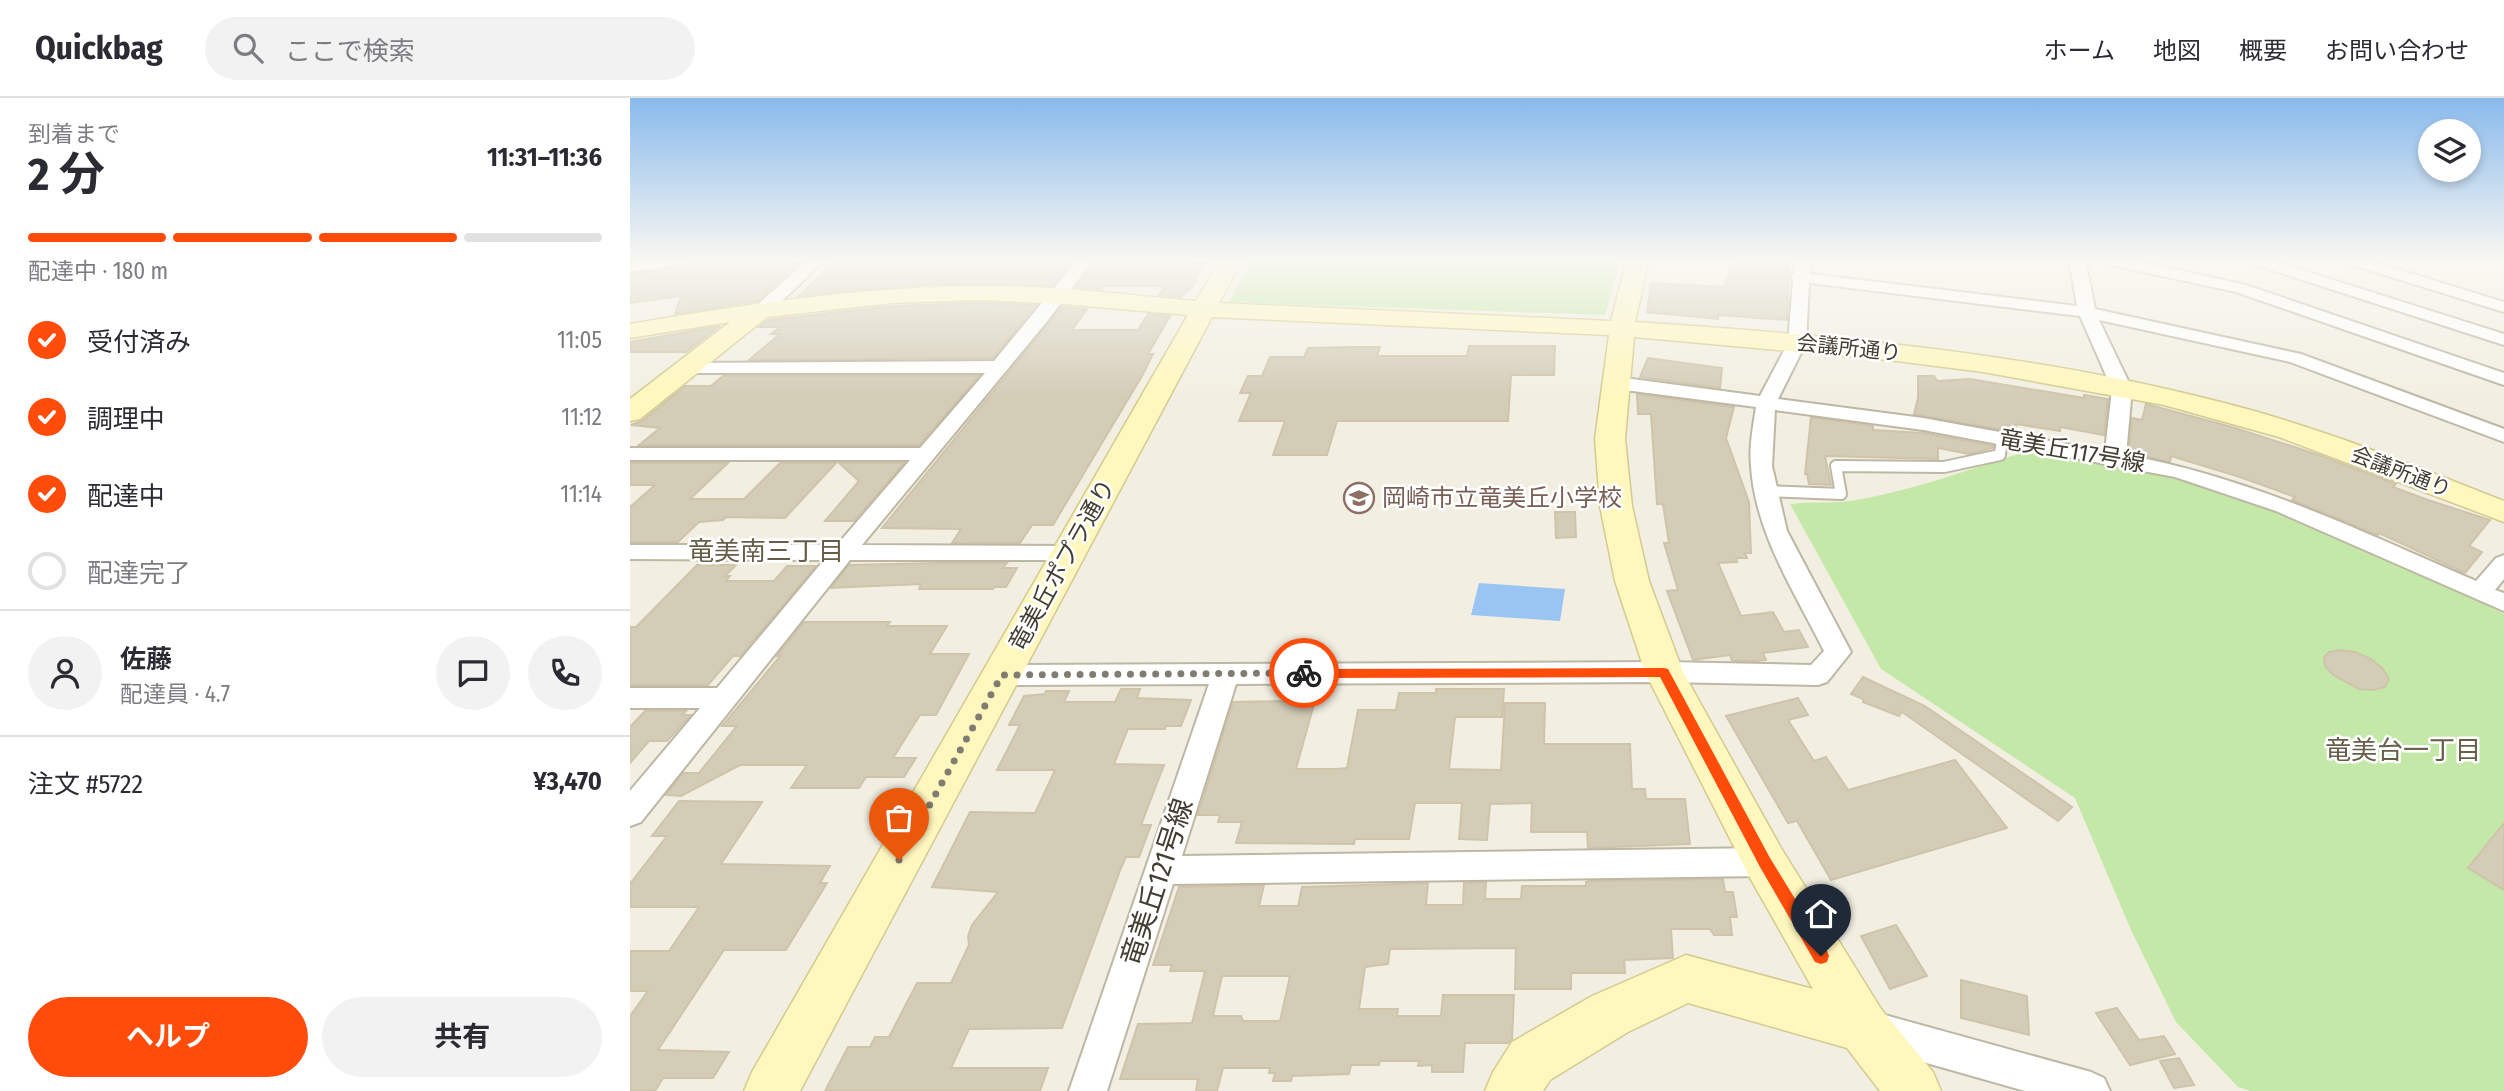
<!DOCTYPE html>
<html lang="ja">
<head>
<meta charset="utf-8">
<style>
  :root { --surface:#fff; --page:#f2f2f3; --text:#2b2b33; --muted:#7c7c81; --line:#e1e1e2; --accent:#ff4c0b }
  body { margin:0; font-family:"Fira Sans Condensed","Noto Sans JP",sans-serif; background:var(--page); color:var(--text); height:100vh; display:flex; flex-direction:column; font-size:26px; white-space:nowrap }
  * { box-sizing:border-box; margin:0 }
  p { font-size:23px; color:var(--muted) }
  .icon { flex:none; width:38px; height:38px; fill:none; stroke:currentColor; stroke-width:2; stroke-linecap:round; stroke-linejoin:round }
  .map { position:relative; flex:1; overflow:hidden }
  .details { display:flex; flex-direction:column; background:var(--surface); width:630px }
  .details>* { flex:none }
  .tools { position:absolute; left:1788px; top:21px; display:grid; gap:14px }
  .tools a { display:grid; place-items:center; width:63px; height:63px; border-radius:50%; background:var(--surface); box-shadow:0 4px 10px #0003; font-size:35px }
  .pin { position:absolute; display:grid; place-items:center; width:60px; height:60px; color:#fff; margin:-72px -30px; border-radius:50% 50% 50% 0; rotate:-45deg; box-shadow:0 0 7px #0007 }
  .pin .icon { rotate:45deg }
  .courier { position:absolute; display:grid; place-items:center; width:70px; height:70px; margin:-35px; border:5px solid #ff4c0b; border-radius:50%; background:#fff; color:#222; box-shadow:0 2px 9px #0007 }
  .summary em { font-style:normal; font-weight:700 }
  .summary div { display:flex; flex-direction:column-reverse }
  .summary { display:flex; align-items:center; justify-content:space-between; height:119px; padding:0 28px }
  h1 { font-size:46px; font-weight:700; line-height:52px }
  .bar { display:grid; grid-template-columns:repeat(4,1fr); gap:10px 7px; align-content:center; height:84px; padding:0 28px }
  .bar i { height:9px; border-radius:5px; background:var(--line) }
  .bar .on { background:var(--accent) }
  .bar p { grid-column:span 4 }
  .line { display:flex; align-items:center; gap:18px; padding:0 28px; border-top:2px solid var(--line) }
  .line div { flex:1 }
  .round { display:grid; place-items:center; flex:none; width:74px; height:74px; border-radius:37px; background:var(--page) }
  ol { padding:0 28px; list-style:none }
  li { display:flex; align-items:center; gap:21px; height:77px }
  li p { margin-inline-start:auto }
  li .icon { padding:7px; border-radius:50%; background:var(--accent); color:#fff; stroke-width:4 }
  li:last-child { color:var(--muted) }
  li i { width:38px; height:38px; border:4px solid var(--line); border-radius:50% }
  .action { display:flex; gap:14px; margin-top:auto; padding:14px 28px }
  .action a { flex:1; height:80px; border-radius:42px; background:var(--accent); color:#fff; font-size:28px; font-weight:700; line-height:80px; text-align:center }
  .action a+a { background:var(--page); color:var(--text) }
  header { display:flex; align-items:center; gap:42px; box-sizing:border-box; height:98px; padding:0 35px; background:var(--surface); border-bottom:2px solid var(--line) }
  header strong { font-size:33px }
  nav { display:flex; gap:38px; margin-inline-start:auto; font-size:24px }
  .search { width:490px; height:63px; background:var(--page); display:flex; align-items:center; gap:18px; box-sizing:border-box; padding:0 24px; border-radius:38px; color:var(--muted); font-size:26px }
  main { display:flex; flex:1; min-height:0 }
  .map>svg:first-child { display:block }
</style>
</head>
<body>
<header>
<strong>Quickbag</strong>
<div class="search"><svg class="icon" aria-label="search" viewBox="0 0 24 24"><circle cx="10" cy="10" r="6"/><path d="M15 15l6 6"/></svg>ここで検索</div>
<nav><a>ホーム</a><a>地図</a><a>概要</a><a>お問い合わせ</a></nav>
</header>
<main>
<section class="details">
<div class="summary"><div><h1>2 分</h1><p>到着まで</p></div><em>11:31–11:36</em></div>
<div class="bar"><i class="on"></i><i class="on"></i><i class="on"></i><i></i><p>配達中 · 180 m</p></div>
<ol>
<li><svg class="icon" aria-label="check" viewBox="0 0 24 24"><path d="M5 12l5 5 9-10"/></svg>受付済み<p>11:05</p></li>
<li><svg class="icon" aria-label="check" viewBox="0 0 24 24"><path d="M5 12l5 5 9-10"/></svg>調理中<p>11:12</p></li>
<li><svg class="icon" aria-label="check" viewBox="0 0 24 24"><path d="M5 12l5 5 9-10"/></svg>配達中<p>11:14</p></li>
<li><i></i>配達完了</li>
</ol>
<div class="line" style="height:126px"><a class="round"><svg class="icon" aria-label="person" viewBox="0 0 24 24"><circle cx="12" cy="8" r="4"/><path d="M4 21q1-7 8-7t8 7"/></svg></a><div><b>佐藤</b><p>配達員 · 4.7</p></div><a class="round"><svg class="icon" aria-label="chat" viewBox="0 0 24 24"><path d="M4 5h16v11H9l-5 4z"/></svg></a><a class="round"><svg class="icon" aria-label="phone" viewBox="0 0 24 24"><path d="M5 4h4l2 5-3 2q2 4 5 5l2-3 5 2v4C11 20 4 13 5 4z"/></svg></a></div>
<div class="line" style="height:91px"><div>注文 #5722</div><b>¥3,470</b></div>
<div class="action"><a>ヘルプ</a><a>共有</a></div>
</section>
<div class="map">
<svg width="1874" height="993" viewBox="0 0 1874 993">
  <rect width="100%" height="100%" fill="#f2efe2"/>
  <g fill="#c4e8a8">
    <polygon points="622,161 991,161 975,217 599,204"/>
    <path d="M1394 354 1550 380 1679 427 1836 496 1874 516V993H1620L1608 989 1546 924 1501 832 1445 700 1251 571 1160 406C1180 403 1202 406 1220 403 1279 394 1337 372 1394 354Z"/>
  </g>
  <polygon fill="#9ac4f2" points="849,485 935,491 930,523 841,517"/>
  <g fill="#d3ccb7" stroke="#cfc4aa" stroke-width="2" fill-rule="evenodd">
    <polygon points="66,161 160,161 158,166 171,164 127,203 45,216 51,198 0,205 0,176 56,169"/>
    <polygon points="208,161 379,162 444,161 423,188 305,186 169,198"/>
    <polygon points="467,161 562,161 559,165 576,165 561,190 551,199 529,197 535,188 474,188 471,191 446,189"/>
    <polygon points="1107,161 1159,161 1157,222 1088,217 1088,221 1017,214 1021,185 1094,189 1100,170 1104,170"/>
    <polygon points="351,205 406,207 363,260 119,262 150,236 141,236 150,229 129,229 138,222 263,208"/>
    <polygon points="432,209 457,211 442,232 508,232 518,216 540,218 518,256 523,256 512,278 423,427 402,427 390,445 322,445 331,431 252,430"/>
    <polygon points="90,228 56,254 0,254 0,244"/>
    <polygon points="839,248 925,248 924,277 881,277 878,323 707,323 697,357 643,357 655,323 609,323 621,295 610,295 618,278 632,278 640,259 674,259 678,250 722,249 750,249 747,258 837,258"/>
    <polygon points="1018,260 1092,270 1090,290 1010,279"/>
    <polygon points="93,278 349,278 289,347 9,347 30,330 1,327 12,323 55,288 81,288"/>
    <polygon points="1288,278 1304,278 1307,283 1340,281 1454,300 1454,297 1478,301 1474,337 1430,329 1430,333 1386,326 1386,329 1377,328 1377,333 1284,316 1288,300"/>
    <polygon points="1007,296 1104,309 1096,340 1119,404 1121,455 1115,455 1117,460 1106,460 1107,464 1088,465 1111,518 1143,514 1154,534 1169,532 1178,549 1133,555 1136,562 1127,563 1102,563 1100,557 1063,562 1037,493 1048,492 1034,445 1039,445 1033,406 1027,406 1021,316 1008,316"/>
    <polygon points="1516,306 1602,329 1689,357 1766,386 1763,389 1798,402 1860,422 1839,448 1852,454 1835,475 1749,435 1748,437 1662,402 1665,399 1610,379 1541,358 1540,364 1502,356 1503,351 1499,350 1502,320 1512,322"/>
    <polygon points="1181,319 1243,328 1243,332 1293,335 1363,348 1363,350 1339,356 1308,350 1308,361 1195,358 1201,387 1179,386 1177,376 1175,376"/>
    <polygon points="0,365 98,365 60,401 114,401 150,365 206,365 155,420 96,419 93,422 69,424 48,444 0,444 0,409 25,387 0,387"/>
    <polygon points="209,365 274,365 224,423 195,423 229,383"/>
    <polygon points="925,414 945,414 946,439 926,440"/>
    <polygon points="307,465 377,465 373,470 387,470 376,489 364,489 363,491 289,491 291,486 201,490 219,467"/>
    <polygon points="67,467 106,467 95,478 100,478 96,483 144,483 157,468 186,468 110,558 103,558 78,587 0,587 0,529 6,529"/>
    <polygon points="174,524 260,524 257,528 317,528 300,556 339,556 306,617 290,617 263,660 286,660 274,679 236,679 229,690 161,690 177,667 110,667 51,698 36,697 53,675 69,675 107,628 92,628 151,557 147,558"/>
    <polygon points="1709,552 1725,554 1741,561 1753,571 1759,581 1755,589 1744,592 1729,591 1703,577 1695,568 1694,559 1699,554"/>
    <polygon points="1233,579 1295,608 1442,709 1428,723 1272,614 1269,618 1233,604 1233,601 1221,596"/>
    <polygon points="491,591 510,591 507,600 561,602 551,628 536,628 535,631 498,631 484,666 534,667 511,727 521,727 509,759 496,759 491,770 432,930 339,931 321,970 418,970 410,993 195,993 218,949 240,949 245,939 259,939 287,885 321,885 339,847 338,838 342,827 368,794 302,789 340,714 405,715 425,672 367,672 390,627 379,627 394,598 415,596 416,593 439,593 434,604 485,604"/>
    <polygon points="806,591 874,591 872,619 825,619 819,671 871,672 875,605 915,605 914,646 1000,646 1002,691 1015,691 1016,701 1055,701 1060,746 958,750 957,734 901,734 902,705 860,706 857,742 829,741 832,705 785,705 779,741 725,741 724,746 606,745 612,724 588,724 590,717 568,717 603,604 657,603 659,599 686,599 666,671 706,671 717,670 728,612 766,612 769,595 806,595"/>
    <polygon points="1168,600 1178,617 1158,622 1184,663 1196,659 1218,692 1325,662 1377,730 1201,782 1167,723 1158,725 1096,618"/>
    <polygon points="15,613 56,613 52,617 61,617 37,643 19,643 0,665 0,629"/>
    <polygon points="49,703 132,704 91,766 200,768 190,785 197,785 156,852 94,852 28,952 99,954 83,980 33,980 25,993 0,993 0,918 18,893 0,893 0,853 39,853 69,809 0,809 0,786 37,738 22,738"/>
    <polygon points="1874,725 1874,792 1838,770"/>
    <path d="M1093 781 1095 794H1103L1107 819H1100L1102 837H1084L1080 831H1041L1043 860 994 862 995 875H941V891H885L886 850 760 851 758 866 735 869 729 911H768L767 918H811L813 897H884L882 941 878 945H835L833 974H802V967L788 968 789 963H750L749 967H721L719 976 662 978 661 983H643L645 975H639L640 970H593L587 993H566L568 981H490L508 926 562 925 575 873H540L542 867H523L549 789 634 787 629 808H668L672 789 798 785 796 807H833L834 785 856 784 855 801H891L892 788H956V784L959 783ZM592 878H660L650 923H613L611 918H583Z"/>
    <polygon points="1266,827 1297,878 1260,891 1231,838"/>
    <polygon points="1331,882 1397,898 1399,937 1331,920"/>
    <polygon points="1487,910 1509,942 1534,938 1545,956 1500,967 1466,915"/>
    <polygon points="1549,960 1564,987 1544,990 1530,963"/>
  </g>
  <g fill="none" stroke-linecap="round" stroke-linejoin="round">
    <g stroke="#bdb7a4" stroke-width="14">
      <polyline id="lane" points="1135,393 1211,396 1206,368 1314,369 1370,357 1372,340"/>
    </g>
    <g stroke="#bdb7a4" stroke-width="4">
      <g id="street">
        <polygon points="24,161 64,161 56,166 0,174 0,164"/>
        <polygon points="179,161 196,161 139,215 127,215 125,211 127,207"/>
        <polygon points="448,161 464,161 419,221 232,447 439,448 447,450 451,455 447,460 439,462 220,462 11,724 0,728 0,693 70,610 0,610 0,590 87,590 194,462 0,461 0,447 207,447 280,362 0,362 0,350 290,350 355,275 60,275 53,273 51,269 53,265 364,263"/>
        <path d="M1165 161H1181L1180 176 1447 208 1439 161H1455L1465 211 1671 256 1874 331V344L1660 264 1469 222 1502 291 1496 357C1619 379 1731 433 1846 483L1866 460 1874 457V481L1865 492 1874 495V513L1646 413 1545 379 1293 332 1145 312 1142 368 1157 433 1221 554 1197 584 1188 587 1034 584 606 586 552 758 1135 750 1146 754 1151 764 1146 774 1135 778 543 786 477 993H439L579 586 372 587 363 584 359 577 363 570 372 567 1034 564 1181 567 1194 553C1165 495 1125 435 1121 368 1119 349 1123 329 1126 309L987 291 978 285 987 279 1130 298 1158 245 1163 182 1161 179 1164 175ZM1179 185 1450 218 1482 291 1475 353 1293 320 1148 301 1176 245Z"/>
        <polygon points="1469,161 1498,161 1616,187 1874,275 1874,287 1606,194 1477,166"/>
        <polygon points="1614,161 1637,161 1874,236 1874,247 1617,164"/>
        <polygon points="1710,161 1734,161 1874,204 1874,214 1713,164"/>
        <polygon points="1244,914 1461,974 1474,980 1480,993 1395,993 1244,950 1231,945 1226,932 1231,919"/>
      </g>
    </g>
    <g stroke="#d3ca8f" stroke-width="3">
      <path id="secondary" d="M591 161H613L589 205 981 223 997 161H1019L1005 224C1202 237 1402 255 1594 305 1690 329 1782 367 1874 403V424L1649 339 1534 307 1353 274 1259 262 1004 239 995 341 1002 408 1019 483 1053 574 1151 750 1251 911 1303 974 1311 993H1250L1217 950 1058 905 998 934 920 982 913 993H855L863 974 882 944 962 898 1056 857 1183 891 1119 778 1015 574 985 483 970 408 965 341 979 237 582 219 170 993H114L122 974 558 217 434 206 351 202 263 205 137 219 10 321 0 323V301L100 224 0 240V226C116 206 231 189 349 188 422 187 494 197 566 203Z"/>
    </g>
    <use href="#lane" stroke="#fff" stroke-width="10"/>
    <use href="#street" fill="#fff" fill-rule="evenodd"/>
    <use href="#secondary" fill="#fff7be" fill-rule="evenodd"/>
  </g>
  <linearGradient id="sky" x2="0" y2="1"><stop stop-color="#89baec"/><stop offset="0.54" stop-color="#f9f8f2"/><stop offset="1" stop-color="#f9f8f2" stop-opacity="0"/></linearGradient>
  <rect width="1874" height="300" fill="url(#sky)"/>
  <polygon fill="#ff4c0b" points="1034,570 1038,571 1140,760 1197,853 1199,858 1197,864 1191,866 1185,864 1130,769 1030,579 674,580 668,575 674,571"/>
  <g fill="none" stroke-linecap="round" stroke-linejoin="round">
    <polyline stroke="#807c70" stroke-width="7" stroke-dasharray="0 12.6" points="269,762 372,577 674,575"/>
  </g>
  <defs>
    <g id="school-ring" transform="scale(1.575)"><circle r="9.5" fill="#fff" stroke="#8d6e63" stroke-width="1.5"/><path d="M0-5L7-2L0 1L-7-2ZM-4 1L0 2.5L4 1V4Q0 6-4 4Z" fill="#8d6e63"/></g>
  </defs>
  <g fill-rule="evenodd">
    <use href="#school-ring" x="729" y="400"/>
  </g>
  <g text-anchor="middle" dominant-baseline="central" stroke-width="5" stroke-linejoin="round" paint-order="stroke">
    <g font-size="21" fill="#433e32" stroke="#fff">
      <text transform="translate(1219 250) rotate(6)">会議所通り</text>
      <text transform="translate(1771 374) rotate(21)">会議所通り</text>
    </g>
    <g font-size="24" fill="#433e32" stroke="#fff">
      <text transform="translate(1442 353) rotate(10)">竜美丘117号線</text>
      <text transform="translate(432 467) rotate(-61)">竜美丘ポプラ通り</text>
    </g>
    <g font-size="24" fill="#785e54" stroke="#fff" text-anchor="start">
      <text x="752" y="400">岡崎市立竜美丘小学校</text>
    </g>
    <g font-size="26" fill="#665e49" stroke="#fff">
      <text x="136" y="453">竜美南三丁目</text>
      <text x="1773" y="652">竜美台一丁目</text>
    </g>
    <g font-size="28" fill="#433e32" stroke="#fff">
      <text transform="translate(527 784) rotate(-72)">竜美丘121号線</text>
    </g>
  </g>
</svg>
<div class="tools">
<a><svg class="icon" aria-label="layers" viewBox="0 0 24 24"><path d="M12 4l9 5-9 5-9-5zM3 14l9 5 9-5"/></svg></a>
</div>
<div class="pin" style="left:269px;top:762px;background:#ea580c"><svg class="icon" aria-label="bag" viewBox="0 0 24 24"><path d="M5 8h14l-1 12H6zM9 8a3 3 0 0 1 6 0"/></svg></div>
<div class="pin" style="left:1191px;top:858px;background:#1f2937"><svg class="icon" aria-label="home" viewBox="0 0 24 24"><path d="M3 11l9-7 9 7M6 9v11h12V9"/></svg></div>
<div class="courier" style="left:674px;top:575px"><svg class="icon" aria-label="bike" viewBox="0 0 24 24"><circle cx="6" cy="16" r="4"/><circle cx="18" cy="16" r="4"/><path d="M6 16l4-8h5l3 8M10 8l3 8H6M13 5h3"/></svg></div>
</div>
</main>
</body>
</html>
